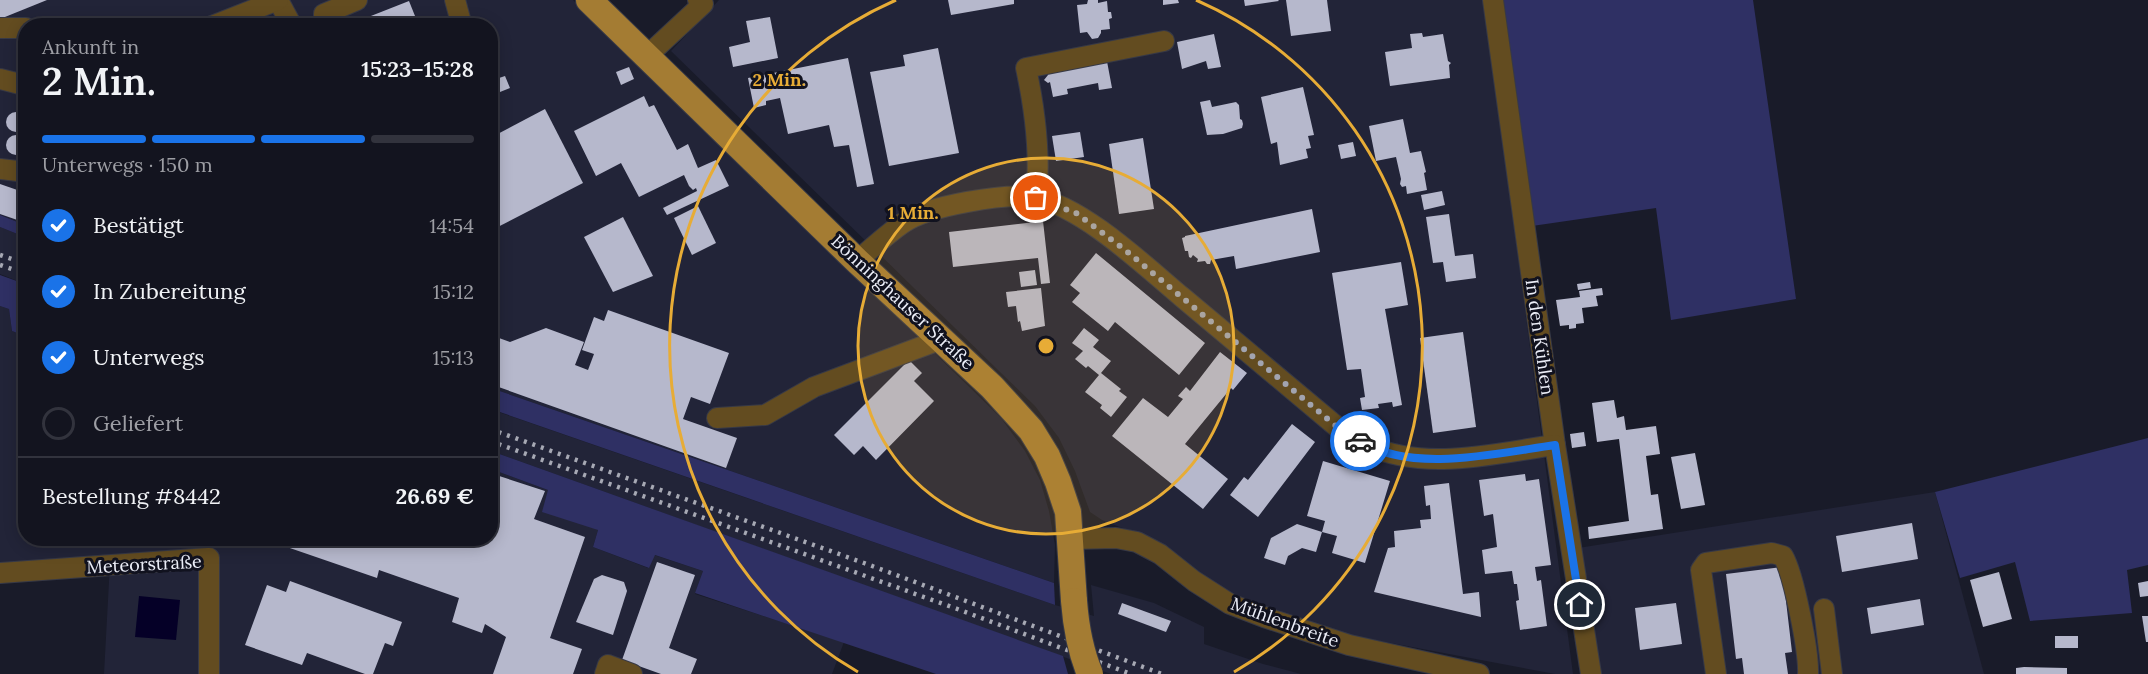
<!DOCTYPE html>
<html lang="de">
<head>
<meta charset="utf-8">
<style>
  :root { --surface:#13141f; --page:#1c1d28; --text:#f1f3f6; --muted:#9d9ea4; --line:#32333d; --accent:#1a73e8 }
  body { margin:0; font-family:Lora,serif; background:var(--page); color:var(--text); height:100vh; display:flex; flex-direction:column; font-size:22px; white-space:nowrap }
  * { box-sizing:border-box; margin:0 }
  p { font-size:20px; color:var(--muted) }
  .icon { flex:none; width:33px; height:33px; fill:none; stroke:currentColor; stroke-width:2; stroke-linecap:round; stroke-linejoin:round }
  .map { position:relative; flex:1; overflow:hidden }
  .panel { position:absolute; left:18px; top:18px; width:480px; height:528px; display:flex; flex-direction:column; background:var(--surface); border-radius:24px; box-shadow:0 3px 15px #0003,0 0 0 2px var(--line) }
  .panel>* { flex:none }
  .pin { position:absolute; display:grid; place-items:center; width:51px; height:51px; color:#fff; margin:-26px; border:3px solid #fff; border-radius:50%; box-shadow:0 2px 6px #0007 }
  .courier { position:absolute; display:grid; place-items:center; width:60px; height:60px; margin:-30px; border:4px solid #1a73e8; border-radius:50%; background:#fff; color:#222; box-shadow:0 2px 8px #0007 }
  .headline em { font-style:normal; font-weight:600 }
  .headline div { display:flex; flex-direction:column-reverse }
  .headline { display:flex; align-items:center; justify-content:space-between; height:102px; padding:0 24px }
  h1 { font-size:39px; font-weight:600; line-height:45px }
  .bar { display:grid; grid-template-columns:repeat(4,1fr); gap:9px 6px; align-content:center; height:72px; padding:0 24px }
  .bar i { height:8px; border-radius:4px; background:var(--line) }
  .bar .on { background:var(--accent) }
  .bar p { grid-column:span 4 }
  .line { display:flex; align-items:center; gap:15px; padding:0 24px; border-top:2px solid var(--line) }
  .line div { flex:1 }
  ol { padding:0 24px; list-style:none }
  li { display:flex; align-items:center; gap:18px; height:66px }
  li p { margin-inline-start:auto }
  li .icon { padding:6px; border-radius:50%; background:var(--accent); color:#fff; stroke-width:4 }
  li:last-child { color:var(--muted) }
  li i { width:33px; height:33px; border:3px solid var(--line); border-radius:50% }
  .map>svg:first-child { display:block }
</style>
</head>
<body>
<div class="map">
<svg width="2148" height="674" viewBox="0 0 2148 674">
  <rect width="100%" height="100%" fill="#191b29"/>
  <g fill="#222438">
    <polygon points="0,0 573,0 1001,418 1025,451 1040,480 1049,511 1055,545 1054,583 491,388 490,26 26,26 25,225 0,215"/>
    <polygon points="719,0 1484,0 1573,674 1555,674 1343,634 1262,608 1218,587 1155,541 1102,520 1090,512 1075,471 1059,438 1035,406 671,51"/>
    <polygon points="0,227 25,237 25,284 0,274"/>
    <polygon points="0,306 9,309 12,331 25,336 26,538 490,538 491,469 548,490 598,530 593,547 648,568 654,555 703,571 695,594 844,642 832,674 104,674 110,563 0,570"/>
    <polygon points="490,409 1055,605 1094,616 1091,585 1154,603 1204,627 1204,644 1263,664 1301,674 1111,674 491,451"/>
    <polygon points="1935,492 1984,674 1601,674 1578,548"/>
  </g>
  <g fill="#2f3064">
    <polygon points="1502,0 1753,0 1796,299 1671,320 1656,208 1532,226"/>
    <polygon points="0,215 25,225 25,237 0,227"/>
    <polygon points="0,275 25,284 25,336 12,331 9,309 0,306"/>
    <polygon points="491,388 1054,583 1055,605 491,409"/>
    <polygon points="2148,438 2148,565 2127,570 2132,613 2030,621 2015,562 1960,578 1935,492"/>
    <polygon points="491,451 1063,656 1068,674 936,674 695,593 703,571 655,555 649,568 593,547 598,530 542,512 548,490 491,469"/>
  </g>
  <polygon fill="#050027" points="139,596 180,600 176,640 135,637"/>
  <g fill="#b6b8cc">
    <polygon points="0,0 47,0 0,19"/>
    <polygon points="948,0 1014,0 1014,4 951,15"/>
    <polygon points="1088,0 1098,0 1098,3 1107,1 1108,12 1111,12 1112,18 1109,19 1110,29 1101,30 1101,33 1098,38 1092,39 1087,32 1080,33 1077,5 1087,4"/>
    <polygon points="1163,0 1178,0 1179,3 1163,5"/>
    <polygon points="1244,0 1278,0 1279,1 1245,6"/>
    <polygon points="1286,0 1327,0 1331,31 1291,36"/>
    <polygon points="409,1 419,26 348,26 348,25"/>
    <polygon points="770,17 778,58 733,67 729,47 750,42 746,21"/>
    <polygon points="1422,33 1423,37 1443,34 1448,61 1451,63 1449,65 1450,78 1390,86 1385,52 1412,48 1410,34"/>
    <polygon points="1214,34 1221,67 1208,69 1206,61 1182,69 1177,42"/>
    <polygon points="938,48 959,153 889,166 870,72 905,66 903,55"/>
    <polygon points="1106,56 1112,88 1099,90 1098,83 1067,89 1068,94 1053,97 1050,82 1048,83 1044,80 1048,75 1047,68"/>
    <polygon points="848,58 874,184 857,187 849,145 834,147 829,125 788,134 780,98 766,101 766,105 754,108 748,78"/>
    <polygon points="629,67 634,79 621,85 616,72"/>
    <polygon points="505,76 510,88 490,96 490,81"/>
    <polygon points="1303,87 1314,135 1308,136 1311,148 1306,149 1308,158 1280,165 1277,142 1271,144 1261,97"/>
    <polygon points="644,96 649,107 654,105 677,150 688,144 698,168 716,160 729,186 667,215 663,208 697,191 696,188 693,190 689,186 684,175 639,197 621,163 596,176 574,131"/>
    <polygon points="1210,100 1212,107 1236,102 1239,105 1240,119 1242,120 1243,124 1242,128 1223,134 1207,135 1200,102"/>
    <polygon points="545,109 583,183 490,231 490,138"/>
    <circle cx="16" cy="122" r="10"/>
    <polygon points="1403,119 1410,153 1421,151 1426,172 1424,173 1427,190 1407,194 1406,186 1402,187 1400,184 1401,179 1396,157 1376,161 1369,126"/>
    <polygon points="1080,132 1084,157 1056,161 1052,136"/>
    <circle cx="16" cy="145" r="10"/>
    <polygon points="1143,138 1154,209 1119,214 1109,144"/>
    <polygon points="1353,142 1356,156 1341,159 1338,145"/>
    <polygon points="0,184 26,193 26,223 0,214"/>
    <polygon points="1442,191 1445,205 1424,210 1421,195"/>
    <polygon points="698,206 716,243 692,255 674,218"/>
    <polygon points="1312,209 1320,252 1236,269 1234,256 1211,260 1210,264 1207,264 1205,261 1197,262 1198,259 1193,255 1191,258 1189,257 1188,251 1185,251 1182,238 1185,237 1185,236"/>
    <polygon points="1449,214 1455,256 1473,254 1476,278 1446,282 1443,262 1433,263 1426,217"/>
    <polygon points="623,217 653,276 613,292 584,237"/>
    <polygon points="1043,221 1050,283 1041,284 1038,258 953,267 949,232"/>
    <polygon points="1096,253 1205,343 1179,375 1115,322 1108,331 1072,302 1080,293 1070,285"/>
    <polygon points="1401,262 1408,305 1385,309 1402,405 1393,407 1392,402 1378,404 1379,408 1362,410 1360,398 1365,397 1361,369 1347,370 1332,273"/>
    <polygon points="1035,270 1037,285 1021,287 1019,272"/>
    <polygon points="1590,282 1591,288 1578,290 1577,284"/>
    <polygon points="1041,288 1045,326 1022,331 1020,321 1018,322 1016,306 1008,307 1006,292"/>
    <polygon points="1602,288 1603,295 1596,296 1598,306 1582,308 1584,323 1576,324 1576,328 1569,329 1569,325 1560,326 1556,300 1580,297 1579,291"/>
    <polygon points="608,310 729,353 710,404 691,397 683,419 737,438 726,468 490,384 490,362 499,338 510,342 546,328 584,342 575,365 588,370 594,354 582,350 594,317 604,321"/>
    <polygon points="1084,328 1099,340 1093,347 1111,361 1101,373 1121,389 1119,391 1127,397 1111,417 1100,408 1102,405 1085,392 1099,375 1088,366 1086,368 1075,359 1083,351 1072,343"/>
    <polygon points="1463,332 1476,427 1433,433 1420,338"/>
    <polygon points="1220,352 1247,373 1233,390 1231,388 1185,444 1228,479 1203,509 1112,436 1143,398 1168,417 1183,399 1178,396 1186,387 1190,391"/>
    <polygon points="909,360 922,373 914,381 934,401 876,460 863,446 854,455 834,435"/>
    <polygon points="1614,400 1617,418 1624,416 1626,430 1656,426 1660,454 1646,456 1651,495 1658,494 1663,529 1589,539 1588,527 1629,521 1619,439 1597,442 1592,403"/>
    <polygon points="1292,424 1315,442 1258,517 1230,495 1244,477 1248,480"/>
    <polygon points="1584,432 1586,446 1572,448 1570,434"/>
    <polygon points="1695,453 1705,505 1681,509 1671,457"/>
    <polygon points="1323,461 1390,481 1365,563 1332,553 1337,536 1322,532 1325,521 1307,516"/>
    <polygon points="490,473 545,491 534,519 585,537 550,638 582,649 573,674 493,674 506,637 485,624 482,633 452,622 459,598 379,570 377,578 284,546 287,538 490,538"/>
    <polygon points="1525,474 1526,481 1539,479 1551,565 1535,567 1537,581 1541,580 1547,626 1520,630 1516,601 1519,600 1517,584 1514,584 1512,571 1485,574 1482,550 1497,547 1493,514 1484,516 1479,480"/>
    <polygon points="1449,483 1463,594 1479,592 1481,617 1374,592 1388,548 1395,547 1394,531 1421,528 1420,520 1431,519 1430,505 1426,506 1424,486"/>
    <polygon points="1912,523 1918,559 1842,572 1836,536"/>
    <polygon points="1297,524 1322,532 1316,552 1302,548 1288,556 1285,565 1264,558 1271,538"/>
    <polygon points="657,562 695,575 669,648 697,659 691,674 661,674 622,660"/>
    <polygon points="1782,567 1792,652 1785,653 1788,674 1744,674 1742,658 1736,659 1726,574"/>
    <polygon points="1999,572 2012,619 1983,627 1970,580"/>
    <polygon points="602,575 624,582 627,591 613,635 576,622 594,579"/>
    <polygon points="290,581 402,622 393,646 385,643 373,674 365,674 307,653 302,665 245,645 267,585 286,592"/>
    <polygon points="2148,581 2148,596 2140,597 2138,583"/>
    <polygon points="1920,599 1924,625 1871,634 1867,608"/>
    <polygon points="1122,603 1171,621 1166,632 1118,614"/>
    <polygon points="1676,603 1682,644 1640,650 1635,608"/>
    <polygon points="2142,616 2148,616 2148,642 2146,642"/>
    <rect x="2055" y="636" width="23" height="12"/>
    <polygon points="2024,667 2067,668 2067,674 2016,674 2016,668"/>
  </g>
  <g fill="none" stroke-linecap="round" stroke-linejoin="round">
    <g stroke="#373946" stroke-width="22">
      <g id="minor">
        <polyline points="278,0 292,26"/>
        <polyline points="455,0 462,26"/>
        <polyline points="1493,0 1555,445 1591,674"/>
        <polyline points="212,26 278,0"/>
        <polyline points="324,26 324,14 357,0"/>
        <polyline points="0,28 26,28"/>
        <polyline points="647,56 703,4 698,0"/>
        <polyline points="0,79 20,84 26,83"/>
        <polyline points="0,169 26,172"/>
        <path d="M1036 198C1041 154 1035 110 1026 68L1164 41"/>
        <path d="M857 261C872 248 887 234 903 223 927 206 1007 192 1036 198 1082 206 1145 266 1182 297 1233 340 1285 383 1336 426 1346 432 1357 440 1368 445 1425 472 1496 453 1555 445"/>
        <polyline points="717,418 765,415 814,387 942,339"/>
        <polyline points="1071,539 1116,538 1137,542 1160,554 1194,581 1230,604 1264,617 1349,645 1479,674"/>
        <polyline points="0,573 209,558 209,674"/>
        <polyline points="1824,609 1832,674"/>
        <polyline points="605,674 608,665 632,674"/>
        <path d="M1716 674 1701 570 1706 563 1772 553 1783 556C1794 575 1809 652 1808 674"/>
      </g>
    </g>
    <g stroke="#373946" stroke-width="28">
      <polyline id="major" points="589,0 857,261 992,387 1031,430 1047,456 1058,482 1068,512 1074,601"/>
    </g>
    <use href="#minor" stroke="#634c20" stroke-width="20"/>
    <use href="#major" stroke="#a47c33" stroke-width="26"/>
    <g stroke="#a7a9b4" stroke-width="4.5" stroke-dasharray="3 6" stroke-linecap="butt">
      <polyline points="0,255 26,264"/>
      <polyline points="0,265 26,274"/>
      <polyline points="490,429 864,563 1162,674"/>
      <polyline points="490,441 960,610 1131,674"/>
    </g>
    <g stroke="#373946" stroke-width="28" stroke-linecap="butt">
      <path id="major-bridge" d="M1074 601C1076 627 1080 650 1090 674"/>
    </g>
    <use href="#major-bridge" stroke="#a47c33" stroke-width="26"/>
  </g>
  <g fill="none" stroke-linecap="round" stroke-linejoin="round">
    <polyline stroke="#a2a4b0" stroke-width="6" stroke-dasharray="0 10.8" points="1036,198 1076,213 1124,249 1336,426 1360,441"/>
    <path stroke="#1a73e8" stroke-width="8" d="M1360 441C1412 474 1498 453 1555 445L1580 605"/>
  </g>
  <circle cx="1046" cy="346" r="188" fill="#e7ac36" fill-opacity=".12"/>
  <g fill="none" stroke="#e7ac36" stroke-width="3">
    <circle cx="1046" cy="346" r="188"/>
    <path d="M858 672A377 377 0 0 1 896 0M1196 0A377 377 0 0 1 1234 672"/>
  </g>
  <g text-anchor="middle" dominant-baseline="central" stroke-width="6" stroke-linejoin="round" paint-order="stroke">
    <g font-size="18" fill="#eceef8" stroke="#11121f">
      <text transform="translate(903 302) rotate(43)">Bönninghauser Straße</text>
      <text transform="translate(1540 337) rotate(82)">In den Kühlen</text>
      <text transform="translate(144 564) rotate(-3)">Meteorstraße</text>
      <text transform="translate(1285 622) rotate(20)">Mühlenbreite</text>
    </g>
  </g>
  <circle cx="1046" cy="346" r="9" fill="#e7ac36" stroke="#11121f" stroke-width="3"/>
  <g font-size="18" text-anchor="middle" font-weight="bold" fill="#e7ac36" stroke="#11121f" stroke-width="6" stroke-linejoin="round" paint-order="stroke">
    <text x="779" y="86">2 Min.</text>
    <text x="913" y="219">1 Min.</text>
  </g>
</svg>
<div class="pin" style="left:1036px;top:198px;background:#ea580c"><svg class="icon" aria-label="bag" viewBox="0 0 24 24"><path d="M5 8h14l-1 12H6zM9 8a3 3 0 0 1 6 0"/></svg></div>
<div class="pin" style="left:1580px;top:605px;background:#1f2937"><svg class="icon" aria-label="home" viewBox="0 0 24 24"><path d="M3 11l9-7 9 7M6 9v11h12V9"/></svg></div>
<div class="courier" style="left:1360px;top:441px"><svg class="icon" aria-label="car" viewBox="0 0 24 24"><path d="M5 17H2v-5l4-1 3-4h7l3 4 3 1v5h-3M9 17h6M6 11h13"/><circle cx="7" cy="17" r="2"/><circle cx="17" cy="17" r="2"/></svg></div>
<section class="panel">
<div class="headline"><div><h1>2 Min.</h1><p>Ankunft in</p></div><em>15:23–15:28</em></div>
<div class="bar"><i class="on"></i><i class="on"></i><i class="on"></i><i></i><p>Unterwegs · 150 m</p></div>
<ol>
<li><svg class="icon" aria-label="check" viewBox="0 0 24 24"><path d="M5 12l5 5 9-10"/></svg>Bestätigt<p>14:54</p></li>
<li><svg class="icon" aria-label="check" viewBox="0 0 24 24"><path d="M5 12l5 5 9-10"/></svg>In Zubereitung<p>15:12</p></li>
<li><svg class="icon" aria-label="check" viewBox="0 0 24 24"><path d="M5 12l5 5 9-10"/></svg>Unterwegs<p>15:13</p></li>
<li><i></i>Geliefert</li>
</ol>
<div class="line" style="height:78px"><div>Bestellung #8442</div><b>26.69 €</b></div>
</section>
</div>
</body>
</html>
